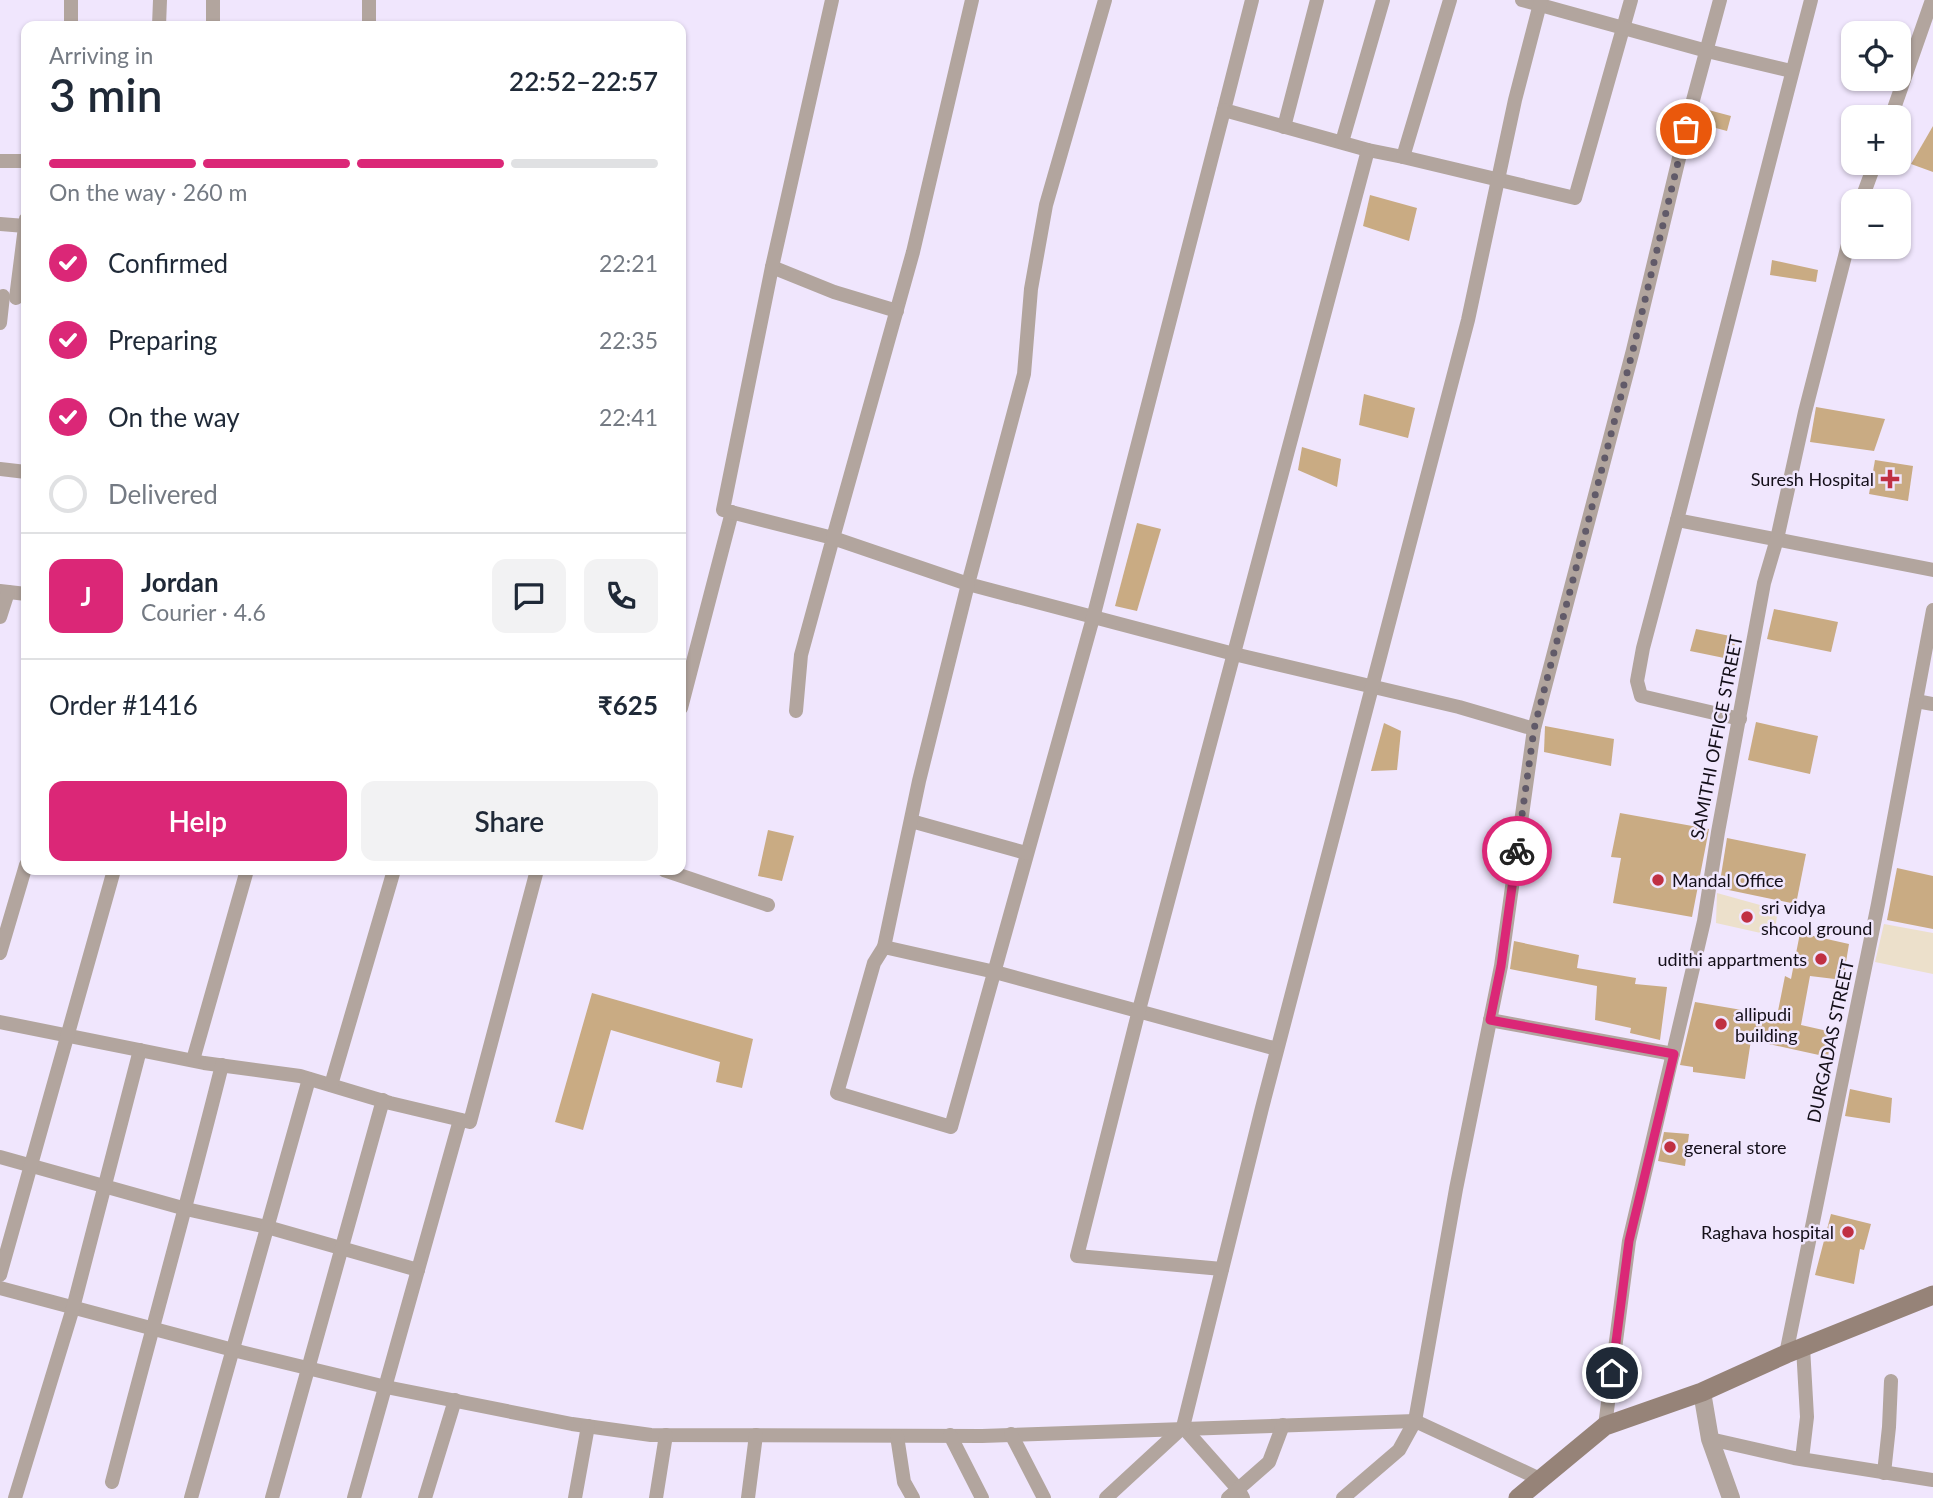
<!DOCTYPE html>
<html lang="en">
<head>
<meta charset="utf-8">
<style>
  :root { --surface:#fff; --page:#f2f2f3; --text:#1f2937; --muted:#747a83; --line:#e0e1e3; --accent:#db2777 }
  body { margin:0; font-family:Lato,sans-serif; background:var(--page); color:var(--text); height:100vh; display:flex; flex-direction:column; font-size:26px; white-space:nowrap }
  * { box-sizing:border-box; margin:0 }
  p { font-size:23px; color:var(--muted) }
  .icon { flex:none; width:38px; height:38px; fill:none; stroke:currentColor; stroke-width:2; stroke-linecap:round; stroke-linejoin:round }
  .map { position:relative; flex:1; overflow:hidden }
  .details { position:absolute; left:21px; top:21px; width:665px; height:854px; display:flex; flex-direction:column; background:var(--surface); border-radius:14px; box-shadow:0 2px 5px #0004 }
  .details>* { flex:none }
  .fabs { position:absolute; left:1841px; top:21px; display:grid; gap:14px }
  .fabs a { display:grid; place-items:center; width:70px; height:70px; border-radius:14px; background:var(--surface); box-shadow:0 2px 5px #0004; font-size:35px }
  .pin { position:absolute; display:grid; place-items:center; width:60px; height:60px; color:#fff; margin:-30px; border:4px solid #fff; border-radius:50%; box-shadow:0 2px 7px #0007 }
  .courier { position:absolute; display:grid; place-items:center; width:70px; height:70px; margin:-35px; border:5px solid #db2777; border-radius:50%; background:#fff; color:#222; box-shadow:0 2px 9px #0007 }
  .summary em { font-style:normal; font-weight:600 }
  .summary div { display:flex; flex-direction:column-reverse }
  .summary { display:flex; align-items:center; justify-content:space-between; height:119px; padding:0 28px }
  h1 { font-size:46px; font-weight:600; line-height:52px }
  .bar { display:grid; grid-template-columns:repeat(4,1fr); gap:10px 7px; align-content:center; height:84px; padding:0 28px }
  .bar i { height:9px; border-radius:5px; background:var(--line) }
  .bar .current { background:var(--accent) }
  .bar p { grid-column:span 4 }
  .line { display:flex; align-items:center; gap:18px; padding:0 28px; border-top:2px solid var(--line) }
  .line div { flex:1 }
  .round { display:grid; place-items:center; flex:none; width:74px; height:74px; border-radius:14px; background:var(--page) }
  ol { padding:0 28px; list-style:none }
  li { display:flex; align-items:center; gap:21px; height:77px }
  li p { margin-inline-start:auto }
  li .icon { padding:7px; border-radius:50%; background:var(--accent); color:#fff; stroke-width:4 }
  li:last-child { color:var(--muted) }
  li i { width:38px; height:38px; border:4px solid var(--line); border-radius:50% }
  .cta { display:flex; gap:14px; margin-top:auto; padding:14px 28px }
  .cta a { flex:1; height:80px; border-radius:14px; background:var(--accent); color:#fff; font-size:28px; font-weight:600; line-height:80px; text-align:center }
  .cta a+a { background:var(--page); color:var(--text) }
  .map>svg:first-child { display:block }
</style>
</head>
<body>
<div class="map">
<svg width="1933" height="1498" viewBox="0 0 1933 1498">
  <rect width="100%" height="100%" fill="#f0e6fd"/>
  <g fill="#ece0cb">
    <polygon points="1717,893 1778,910 1774,936 1716,923"/>
    <polygon points="1884,924 1933,933 1933,974 1875,962"/>
  </g>
  <g fill="#c9ab83">
    <polygon points="1701,108 1731,116 1727,131 1697,123"/>
    <polygon points="1933,126 1933,172 1911,164"/>
    <polygon points="1370,195 1417,208 1409,241 1363,226"/>
    <polygon points="1772,260 1818,270 1816,282 1770,275"/>
    <polygon points="1364,394 1415,408 1408,438 1359,425"/>
    <polygon points="1816,407 1885,419 1874,451 1810,442"/>
    <polygon points="1302,447 1341,459 1337,487 1298,470"/>
    <polygon points="1875,460 1913,466 1908,501 1869,494"/>
    <polygon points="1137,523 1161,529 1137,611 1115,606"/>
    <polygon points="1774,609 1838,622 1831,652 1767,639"/>
    <polygon points="1696,629 1735,637 1734,660 1690,651"/>
    <polygon points="1756,722 1818,736 1810,774 1748,760"/>
    <polygon points="1384,723 1401,731 1397,770 1371,771"/>
    <polygon points="1545,726 1614,739 1611,766 1544,752"/>
    <polygon points="1620,813 1709,829 1692,917 1613,903 1621,858 1611,857"/>
    <polygon points="768,830 794,836 782,881 758,876"/>
    <polygon points="1727,838 1806,854 1796,904 1719,888"/>
    <polygon points="1897,868 1933,876 1933,929 1887,920"/>
    <polygon points="1800,933 1849,944 1843,980 1810,976 1801,1025 1832,1032 1828,1057 1751,1040 1745,1079 1693,1072 1693,1067 1680,1065 1695,1002 1777,1016 1785,976 1791,979"/>
    <polygon points="1514,941 1579,955 1577,968 1636,978 1635,984 1667,987 1660,1040 1630,1033 1631,1028 1595,1020 1597,986 1510,969"/>
    <polygon points="592,993 753,1039 742,1088 716,1082 720,1062 611,1030 583,1130 555,1122"/>
    <polygon points="1850,1089 1892,1098 1890,1123 1845,1116"/>
    <polygon points="1664,1132 1689,1134 1685,1166 1658,1161"/>
    <polygon points="1831,1214 1871,1224 1864,1250 1860,1249 1854,1284 1815,1275"/>
  </g>
  <g fill="none" stroke-linecap="round" stroke-linejoin="round">
    <g stroke="#b2a59e" stroke-width="14">
      <polyline points="71,0 71,26"/>
      <polyline points="1105,0 1046,205 1031,289 1024,374 968,584 1234,654 1459,707 1534,729"/>
      <polyline points="1252,0 1224,110 1368,150 1403,157"/>
      <polyline points="1450,0 1403,157 1575,198 1631,0"/>
      <polyline points="1522,0 1707,51 1791,71"/>
      <polyline points="1811,0 1677,520 1933,570"/>
      <polyline points="159,26 160,0"/>
      <polyline points="213,26 213,0"/>
      <polyline points="369,26 369,0"/>
      <polyline points="1224,110 1093,618 951,1127 837,1093 874,963 884,947 995,972 1277,1049"/>
      <polyline points="1891,117 1932,0"/>
      <polyline points="1284,127 1317,0"/>
      <polyline points="1342,142 1383,0"/>
      <polyline points="0,161 26,161"/>
      <polyline points="1861,201 1875,163"/>
      <polyline points="0,224 25,226"/>
      <polyline points="772,267 834,292 897,311"/>
      <polyline points="16,298 26,219"/>
      <polyline points="0,323 3,296"/>
      <polyline points="0,469 26,472"/>
      <polyline points="1677,520 1643,648 1637,681 1641,696 1740,719"/>
      <polyline points="0,591 26,594"/>
      <polyline points="0,617 8,592"/>
      <polyline points="1916,701 1933,704"/>
      <polyline points="681,708 732,512"/>
      <polyline points="796,711 801,655 833,538 723,510 772,267 832,0"/>
      <polyline points="911,821 1026,853"/>
      <polyline points="664,870 768,905"/>
      <polyline points="884,947 919,781 968,584 833,538 913,252 972,0"/>
      <polyline points="0,953 26,865"/>
      <polyline points="1490,1020 1673,1054"/>
      <polyline points="0,1022 204,1063 300,1076 390,1103 470,1122 537,870"/>
      <polyline points="193,1060 247,870"/>
      <polyline points="331,1085 394,870"/>
      <polyline points="0,1157 186,1209 267,1227 418,1270"/>
      <polyline points="1222,1269 1077,1256 1139,1010 1368,150"/>
      <polyline points="0,1275 114,870"/>
      <polyline points="0,1288 237,1351 386,1387 572,1424 651,1435 982,1436 1415,1421 1540,1479"/>
      <polyline points="1786,1354 1878,904 1933,610"/>
      <polyline points="1605,1426 1629,1241 1704,921 1718,832 1764,583 1777,539 1805,412 1853,225"/>
      <polyline points="1183,1427 1238,1489 1243,1498"/>
      <polyline points="1011,1434 1044,1498"/>
      <polyline points="950,1435 982,1498"/>
      <polyline points="897,1436 904,1482 913,1498"/>
      <polyline points="1710,1439 1794,1458 1933,1480"/>
      <polyline points="1802,1459 1807,1417 1803,1347"/>
      <polyline points="1884,1473 1889,1427 1891,1381"/>
      <path d="M112 1482C148 1343 187 1205 222 1065"/>
      <polyline points="15,1498 73,1308 140,1050"/>
      <polyline points="191,1498 309,1079"/>
      <polyline points="272,1498 383,1100"/>
      <polyline points="354,1498 460,1120"/>
      <polyline points="425,1498 455,1400"/>
      <polyline points="575,1498 588,1426"/>
      <polyline points="656,1498 666,1435"/>
      <polyline points="748,1498 756,1435"/>
      <polyline points="1106,1498 1183,1427 1262,1108 1468,320 1515,100 1541,0"/>
      <polyline points="1228,1498 1269,1462 1283,1425"/>
      <polyline points="1343,1498 1399,1450 1415,1421 1456,1189 1501,966 1534,729 1633,350 1692,104 1720,0"/>
    </g>
    <polyline stroke="#b2a59e" stroke-width="18" points="1702,1392 1710,1439 1731,1498"/>
    <polyline stroke="#968378" stroke-width="19" points="1518,1498 1605,1426 1702,1392 1786,1354 1933,1295"/>
  </g>
  <g fill="none" stroke-linecap="round" stroke-linejoin="round">
    <polyline stroke="#615a69" stroke-width="7" stroke-dasharray="0 12.6" points="1517,851 1534,729 1633,350 1686,129"/>
    <polyline stroke="#db2777" stroke-width="9" points="1517,851 1501,966 1490,1020 1674,1054 1629,1241 1612,1373"/>
  </g>
  <g fill="#c02f42" stroke="#f0e6fd" stroke-width="2.5">
    <path d="M1886.5 468.5h7v7h7v7h-7v7h-7v-7h-7v-7h7z"/>
    <circle cx="1658" cy="880" r="7"/>
    <circle cx="1747" cy="917" r="7"/>
    <circle cx="1821" cy="959" r="7"/>
    <circle cx="1721" cy="1024" r="7"/>
    <circle cx="1670" cy="1147" r="7"/>
    <circle cx="1848" cy="1232" r="7"/>
  </g>
  <g text-anchor="middle" dominant-baseline="central" stroke-width="5" stroke-linejoin="round" paint-order="stroke">
    <g font-size="18" fill="#140f19" stroke="#f0e6fd" text-anchor="start">
      <text x="1874" y="479" text-anchor="end">Suresh Hospital</text>
      <text x="1672" y="880">Mandal Office</text>
      <text x="1761" y="907">sri vidya<tspan x="1761" dy="21">shcool ground</tspan></text>
      <text x="1807" y="959" text-anchor="end">udithi appartments</text>
      <text x="1735" y="1014">allipudi<tspan x="1735" dy="21">building</tspan></text>
      <text x="1684" y="1147">general store</text>
      <text x="1834" y="1232" text-anchor="end">Raghava hospital</text>
    </g>
    <g font-size="18" fill="#140f19" stroke="#f0e6fd">
      <text transform="translate(1716 737) rotate(-79)">SAMITHI OFFICE STREET</text>
      <text transform="translate(1830 1041) rotate(-78)">DURGADAS STREET</text>
    </g>
  </g>
</svg>
<div class="fabs">
<a><svg class="icon" aria-label="locate" viewBox="0 0 24 24"><circle cx="12" cy="12" r="6"/><path d="M12 2v4M12 18v4M2 12h4M18 12h4"/></svg></a>
<a>+</a>
<a>−</a>
</div>
<div class="pin" style="left:1686px;top:129px;background:#ea580c"><svg class="icon" aria-label="bag" viewBox="0 0 24 24"><path d="M5 8h14l-1 12H6zM9 8a3 3 0 0 1 6 0"/></svg></div>
<div class="pin" style="left:1612px;top:1373px;background:#1f2937"><svg class="icon" aria-label="home" viewBox="0 0 24 24"><path d="M3 11l9-7 9 7M6 9v11h12V9"/></svg></div>
<div class="courier" style="left:1517px;top:851px"><svg class="icon" aria-label="bike" viewBox="0 0 24 24"><circle cx="6" cy="16" r="4"/><circle cx="18" cy="16" r="4"/><path d="M6 16l4-8h5l3 8M10 8l3 8H6M13 5h3"/></svg></div>
<section class="details">
<div class="summary"><div><h1>3 min</h1><p>Arriving in</p></div><em>22:52–22:57</em></div>
<div class="bar"><i class="current"></i><i class="current"></i><i class="current"></i><i></i><p>On the way · 260 m</p></div>
<ol>
<li><svg class="icon" aria-label="check" viewBox="0 0 24 24"><path d="M5 12l5 5 9-10"/></svg>Confirmed<p>22:21</p></li>
<li><svg class="icon" aria-label="check" viewBox="0 0 24 24"><path d="M5 12l5 5 9-10"/></svg>Preparing<p>22:35</p></li>
<li><svg class="icon" aria-label="check" viewBox="0 0 24 24"><path d="M5 12l5 5 9-10"/></svg>On the way<p>22:41</p></li>
<li><i></i>Delivered</li>
</ol>
<div class="line" style="height:126px"><b class="round" style="background:var(--accent);color:#fff">J</b><div><b>Jordan</b><p>Courier · 4.6</p></div><a class="round"><svg class="icon" aria-label="chat" viewBox="0 0 24 24"><path d="M4 5h16v11H9l-5 4z"/></svg></a><a class="round"><svg class="icon" aria-label="phone" viewBox="0 0 24 24"><path d="M5 4h4l2 5-3 2q2 4 5 5l2-3 5 2v4C11 20 4 13 5 4z"/></svg></a></div>
<div class="line" style="height:91px"><div>Order #1416</div><b>₹625</b></div>
<div class="cta"><a>Help</a><a>Share</a></div>
</section>
</div>
</body>
</html>
